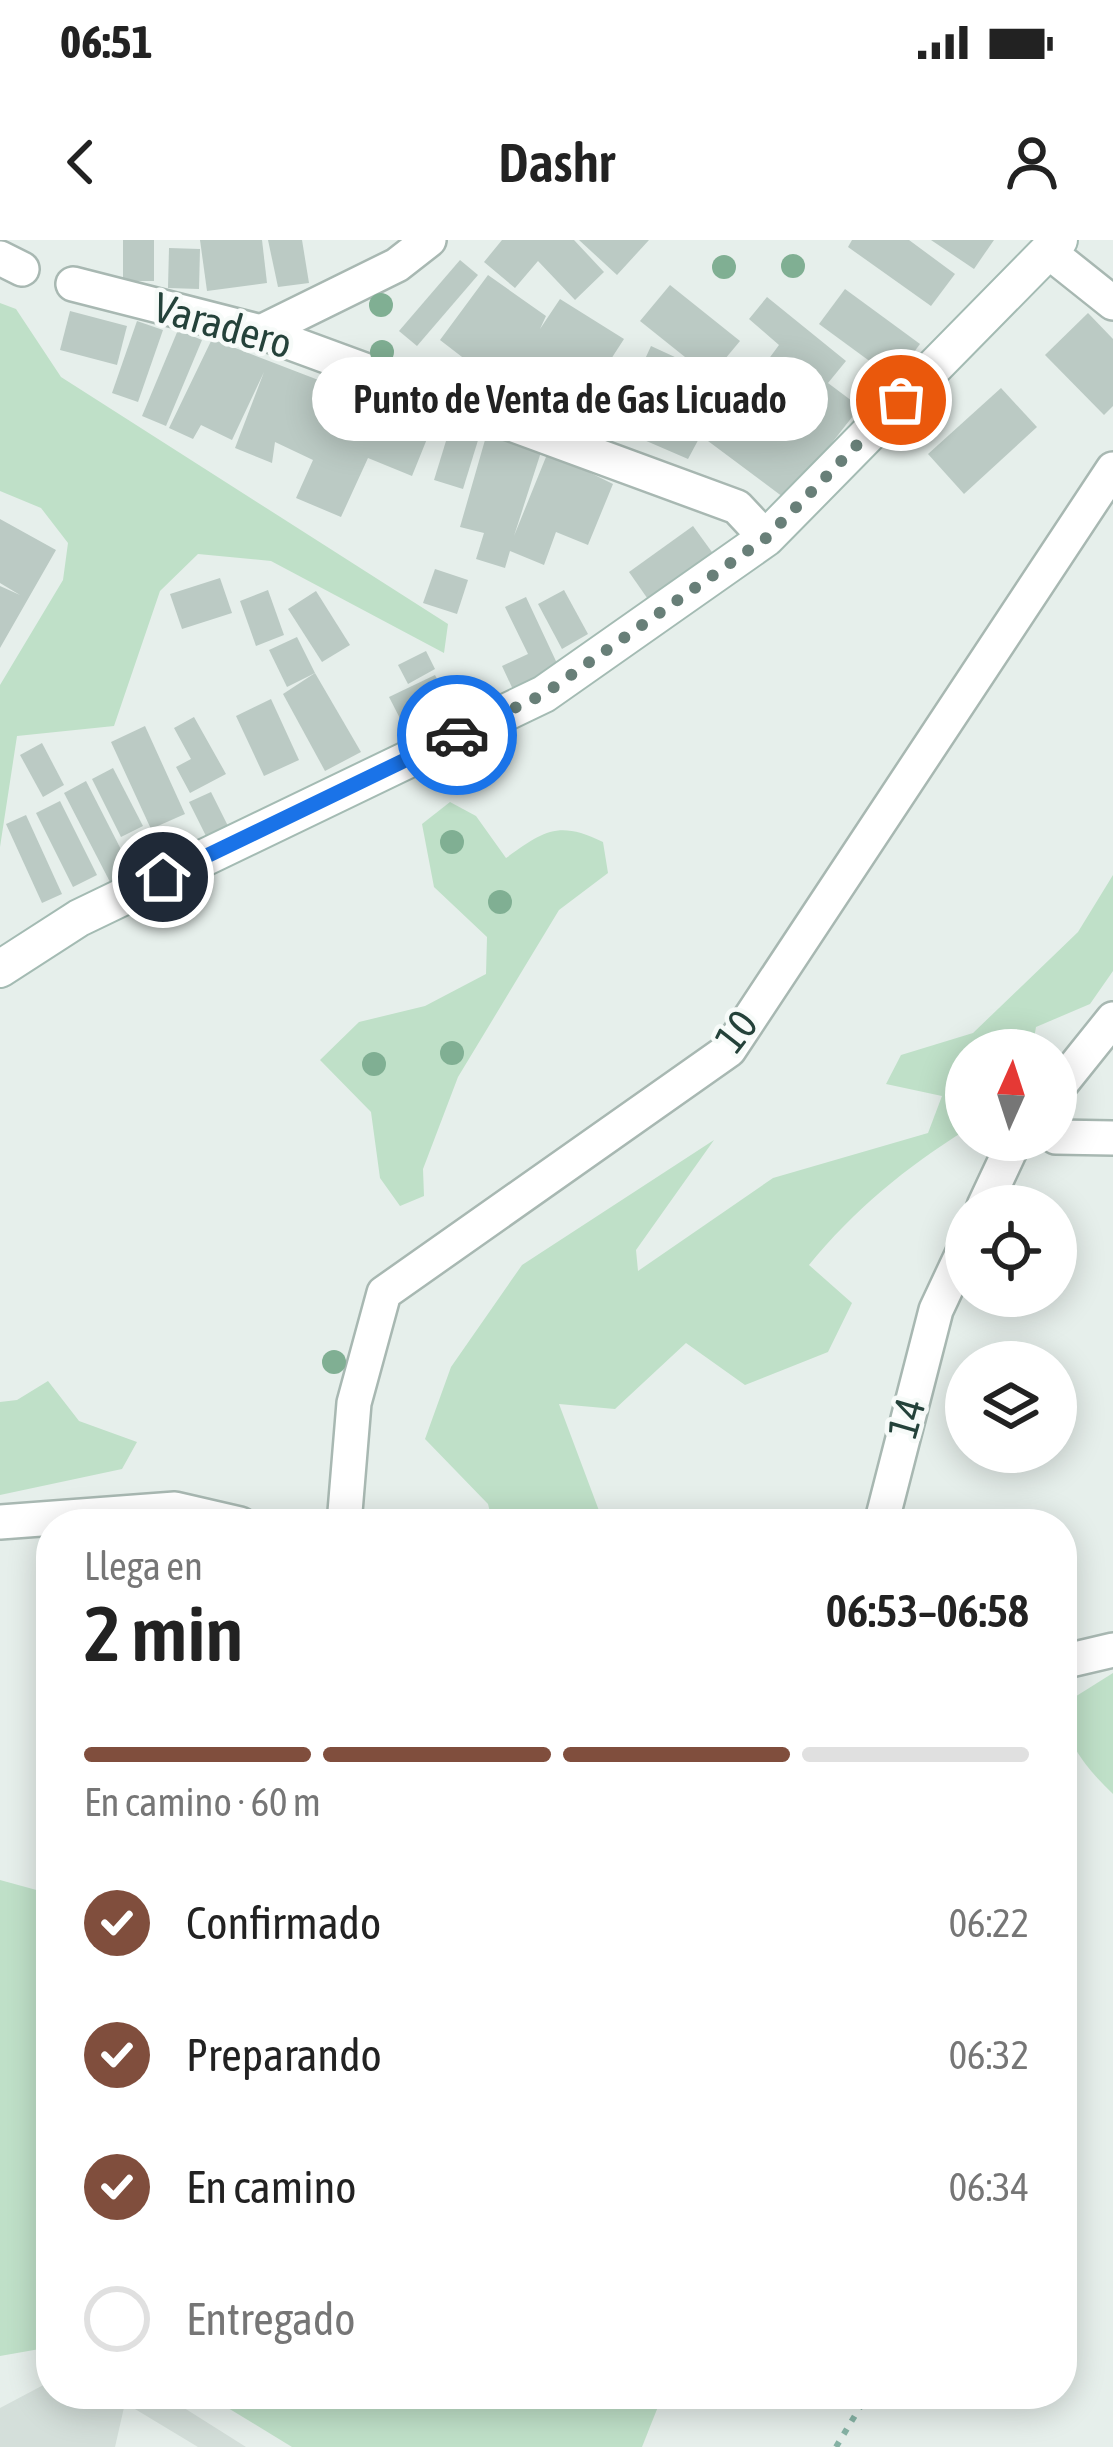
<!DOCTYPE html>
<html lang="es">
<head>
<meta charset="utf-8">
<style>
  :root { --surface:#fff; --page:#f2f2f2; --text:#222; --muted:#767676; --line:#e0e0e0; --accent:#804e3d }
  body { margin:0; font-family:"Asap Condensed",sans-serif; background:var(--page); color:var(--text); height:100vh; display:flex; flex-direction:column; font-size:45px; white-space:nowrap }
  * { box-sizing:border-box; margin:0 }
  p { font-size:39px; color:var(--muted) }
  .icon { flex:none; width:66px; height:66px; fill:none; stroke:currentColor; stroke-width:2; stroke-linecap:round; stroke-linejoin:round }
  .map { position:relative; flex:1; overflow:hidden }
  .side { position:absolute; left:36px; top:1269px; width:1041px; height:900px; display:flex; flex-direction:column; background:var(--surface); border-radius:48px; box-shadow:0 6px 30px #0003 }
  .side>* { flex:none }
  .needle { width:78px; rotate:3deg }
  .controls { position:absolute; left:945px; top:789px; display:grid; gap:24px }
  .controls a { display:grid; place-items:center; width:132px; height:132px; border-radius:50%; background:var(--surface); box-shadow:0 6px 30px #0003; font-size:60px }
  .pin { position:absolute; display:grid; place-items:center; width:102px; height:102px; color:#fff; margin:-51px; border:6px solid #fff; border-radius:50%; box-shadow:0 3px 12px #0007 }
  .courier { position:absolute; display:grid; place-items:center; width:120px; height:120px; margin:-60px; border:9px solid #1a73e8; border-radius:50%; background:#fff; color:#222; box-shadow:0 3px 15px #0007 }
  .bubble { position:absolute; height:84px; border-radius:42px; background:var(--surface); box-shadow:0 6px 30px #0003; font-size:39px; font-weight:600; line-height:84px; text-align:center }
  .overview em { font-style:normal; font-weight:600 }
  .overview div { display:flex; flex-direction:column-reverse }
  .overview { display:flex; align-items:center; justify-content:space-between; height:204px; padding:0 48px }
  h1 { font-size:78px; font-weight:600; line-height:90px }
  .bar { display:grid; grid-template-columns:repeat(4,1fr); gap:18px 12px; align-content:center; height:144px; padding:0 48px }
  .bar i { height:15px; border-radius:9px; background:var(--line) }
  .bar .selected { background:var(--accent) }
  .bar p { grid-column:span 4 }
  ol { padding:0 48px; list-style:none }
  li { display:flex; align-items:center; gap:36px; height:132px }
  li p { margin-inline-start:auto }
  li .icon { padding:12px; border-radius:50%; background:var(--accent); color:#fff; stroke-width:4 }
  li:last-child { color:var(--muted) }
  li i { width:66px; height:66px; border:6px solid var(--line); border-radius:50% }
  .status { display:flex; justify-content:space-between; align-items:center; height:84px; padding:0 60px; background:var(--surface); direction:ltr }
  .status svg { height:33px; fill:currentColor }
  header { display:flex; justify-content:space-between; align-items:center; height:156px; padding:0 48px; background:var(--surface); font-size:54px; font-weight:600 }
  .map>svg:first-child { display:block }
</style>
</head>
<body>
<div class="status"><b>06:51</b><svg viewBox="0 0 49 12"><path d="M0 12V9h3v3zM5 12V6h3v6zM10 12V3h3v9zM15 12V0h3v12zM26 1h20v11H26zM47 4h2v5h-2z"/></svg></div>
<header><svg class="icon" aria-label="back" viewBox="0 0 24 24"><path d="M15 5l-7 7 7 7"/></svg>Dashr<svg class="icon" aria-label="person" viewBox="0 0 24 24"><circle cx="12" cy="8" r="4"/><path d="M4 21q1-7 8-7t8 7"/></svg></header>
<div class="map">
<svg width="1113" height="2207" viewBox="0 0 1113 2207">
  <rect width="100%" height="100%" fill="#e6efeb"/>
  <polygon fill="#d4dfda" points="51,2141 51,2154 162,2154 246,2207 198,2207 125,2163 115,2207 0,2207 0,2168"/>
  <g fill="#bfe0c8">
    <polygon points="0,63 16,69 61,137 448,384 444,413 271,321 198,314 160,351 114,486 17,496 0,607 0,445 63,340 68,303 41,268 0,251"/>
    <path d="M450 562 476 576 506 618C544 591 558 580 603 602L608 633 559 670 458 837 423 929 424 956 400 966 380 938 371 872 320 820 359 782 425 766 486 734 487 697 434 647 422 584Z"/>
    <path d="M1113 635V731L1090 764 1036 787 1032 810H966V890C907 926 853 971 809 1025L852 1063 828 1112 745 1145 686 1103 615 1169 559 1164 604 1284H493L488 1264 425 1199 451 1127 522 1025 714 900 636 1010 638 1031 773 938 928 893 942 856 886 844 901 815 973 793 1078 692Z"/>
    <polygon points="48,1141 79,1181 137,1202 122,1229 0,1255 0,1162 17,1160"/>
    <path d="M1113 1433V1554C1089 1531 1062 1500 1062 1465Z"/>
    <polygon points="0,1640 51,1654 51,2107 0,2116"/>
    <polygon points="205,2154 663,2154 642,2207 292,2207"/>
  </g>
  <g fill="#bbcac4">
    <rect x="123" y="0" width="31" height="41"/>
    <polygon points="200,0 262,0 267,43 207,51"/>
    <polygon points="268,0 302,0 309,43 278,47"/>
    <polygon points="502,0 574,0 604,32 575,60 538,21 515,48 484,22"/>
    <polygon points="579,0 649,0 617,35"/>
    <polygon points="852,0 909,0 955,34 931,66 848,7"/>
    <polygon points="931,0 994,0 974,29"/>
    <polygon points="169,8 200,9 199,49 168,48"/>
    <polygon points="460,20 478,35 417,106 399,91"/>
    <polygon points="488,35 546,76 540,89 560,59 624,99 569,184 507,139 501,147 440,100"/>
    <polygon points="670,45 740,101 710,137 640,81"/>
    <polygon points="845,49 920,104 894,139 819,84"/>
    <polygon points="767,57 846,121 828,143 860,167 787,260 708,201 779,105 749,79"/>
    <polygon points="70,71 127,86 117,125 60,110"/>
    <polygon points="1088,73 1113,99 1113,166 1104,175 1045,115"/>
    <polygon points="137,81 163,90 138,162 112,153"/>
    <polygon points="178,90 202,100 166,186 142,176"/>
    <polygon points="212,99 433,184 412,236 368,218 341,277 296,258 313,220 275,202 272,223 235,208 264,132 232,200 201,185 193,199 169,188"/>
    <polygon points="651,106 690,124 681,144 718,163 688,219 614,187"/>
    <polygon points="1001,148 1037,187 964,254 928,214"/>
    <polygon points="450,188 479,197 463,249 434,240"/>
    <polygon points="487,193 541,212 514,296 548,212 613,244 588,305 556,292 544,325 510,311 505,328 476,319 484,293 460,287"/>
    <polygon points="0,279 56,310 0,408 0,346 20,355 0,343"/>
    <polygon points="693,286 717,319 652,365 629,332"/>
    <polygon points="435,329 468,340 457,374 423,363"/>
    <polygon points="220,338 232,373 182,389 170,354"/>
    <polygon points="268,350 284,395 256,406 240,361"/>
    <polygon points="564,350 588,394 562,409 538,364"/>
    <polygon points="316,351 350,405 322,422 288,369"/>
    <polygon points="526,357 562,434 516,456 502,426 528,414 505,367"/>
    <polygon points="297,397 315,433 287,447 269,410"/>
    <polygon points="426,411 435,429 408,444 398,425"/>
    <polygon points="315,433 361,512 325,531 283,454"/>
    <polygon points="435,435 454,472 408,494 389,457"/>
    <polygon points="271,459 299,520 264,536 236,476"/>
    <polygon points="194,477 226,534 190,553 176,527 191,519 174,488"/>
    <polygon points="145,486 185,574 151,589 111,502"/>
    <polygon points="42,503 64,545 43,557 20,515"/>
    <polygon points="113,528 143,586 121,597 92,539"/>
    <polygon points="86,541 132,631 110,642 64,553"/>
    <polygon points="211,552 229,588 207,598 189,562"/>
    <polygon points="60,561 97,635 73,647 36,573"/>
    <polygon points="26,575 62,654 42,663 6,584"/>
  </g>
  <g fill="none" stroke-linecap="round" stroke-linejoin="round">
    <g stroke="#a8b8b2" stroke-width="38">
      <g id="minor">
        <polyline points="1049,12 1113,63"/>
        <polyline points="0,18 22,29"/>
        <polyline points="73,44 261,92 737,267 766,298"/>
        <polyline points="261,92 397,25 429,0"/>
        <polyline points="1056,850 1113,779"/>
        <polyline points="1056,897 1113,898"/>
        <polyline points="984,966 1015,900"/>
        <polyline points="0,1282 175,1269 240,1284"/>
        <polyline points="344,1284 354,1163 384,1053 729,810 1113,229"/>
        <polyline points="881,1284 936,1070 966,1006"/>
        <polyline points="1062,1422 1113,1410"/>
      </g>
    </g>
    <g stroke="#a4bbb3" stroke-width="40">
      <polyline id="secondary" points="0,729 79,678 544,454 766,298 1059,0"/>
    </g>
    <polyline stroke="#86b3a5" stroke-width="6" stroke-dasharray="6 9" stroke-linecap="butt" points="836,2207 868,2154"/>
    <use href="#minor" stroke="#fff" stroke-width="33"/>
    <use href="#secondary" stroke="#fff" stroke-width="36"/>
  </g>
  <g fill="#80af93">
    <circle cx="793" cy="26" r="12"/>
    <circle cx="724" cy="27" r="12"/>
    <circle cx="381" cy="65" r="12"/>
    <circle cx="382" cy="112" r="12"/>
    <circle cx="452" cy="602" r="12"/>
    <circle cx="500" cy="662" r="12"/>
    <circle cx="452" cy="813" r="12"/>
    <circle cx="374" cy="824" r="12"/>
    <circle cx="334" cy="1122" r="12"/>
  </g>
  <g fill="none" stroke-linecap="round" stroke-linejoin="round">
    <polyline stroke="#687f78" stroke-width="12" stroke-dasharray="0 21.6" points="457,495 544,454 766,298 901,160"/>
    <polyline stroke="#1a73e8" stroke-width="15" points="163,637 457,495"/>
  </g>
  <g text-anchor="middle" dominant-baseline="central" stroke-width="9" stroke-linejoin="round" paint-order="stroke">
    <g font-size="42" fill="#24423a" stroke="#f7fbf9">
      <text transform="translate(223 85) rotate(16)">Varadero</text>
      <text transform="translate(736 791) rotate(-52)">10</text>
      <text transform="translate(906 1178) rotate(-74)">14</text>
    </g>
  </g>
</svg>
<div class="controls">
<a><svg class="needle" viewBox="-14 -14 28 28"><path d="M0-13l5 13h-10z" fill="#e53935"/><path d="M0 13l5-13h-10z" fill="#767676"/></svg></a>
<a><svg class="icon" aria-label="locate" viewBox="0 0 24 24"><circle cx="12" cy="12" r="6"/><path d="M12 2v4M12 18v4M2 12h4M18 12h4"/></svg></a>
<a><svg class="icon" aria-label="layers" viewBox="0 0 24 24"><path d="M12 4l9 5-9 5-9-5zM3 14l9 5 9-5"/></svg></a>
</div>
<div class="pin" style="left:901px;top:160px;background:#ea580c"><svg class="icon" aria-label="bag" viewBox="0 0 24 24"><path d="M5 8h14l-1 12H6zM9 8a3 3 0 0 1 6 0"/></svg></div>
<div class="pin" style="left:163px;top:637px;background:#1f2937"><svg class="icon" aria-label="home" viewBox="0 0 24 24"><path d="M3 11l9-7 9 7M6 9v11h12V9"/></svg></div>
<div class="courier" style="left:457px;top:495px"><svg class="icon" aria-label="car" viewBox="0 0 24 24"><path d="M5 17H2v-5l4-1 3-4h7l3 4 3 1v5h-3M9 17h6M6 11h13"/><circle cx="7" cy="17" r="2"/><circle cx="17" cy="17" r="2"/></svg></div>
<div class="bubble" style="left:312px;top:117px;width:516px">Punto de Venta de Gas Licuado</div>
<section class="side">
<div class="overview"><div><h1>2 min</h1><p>Llega en</p></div><em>06:53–06:58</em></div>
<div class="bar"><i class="selected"></i><i class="selected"></i><i class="selected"></i><i></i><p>En camino · 60 m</p></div>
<ol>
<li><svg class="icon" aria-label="check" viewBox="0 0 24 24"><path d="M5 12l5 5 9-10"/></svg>Confirmado<p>06:22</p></li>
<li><svg class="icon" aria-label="check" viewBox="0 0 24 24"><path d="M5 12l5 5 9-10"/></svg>Preparando<p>06:32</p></li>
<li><svg class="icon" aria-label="check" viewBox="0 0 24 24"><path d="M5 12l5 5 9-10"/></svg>En camino<p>06:34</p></li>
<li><i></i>Entregado</li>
</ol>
</section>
</div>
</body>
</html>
